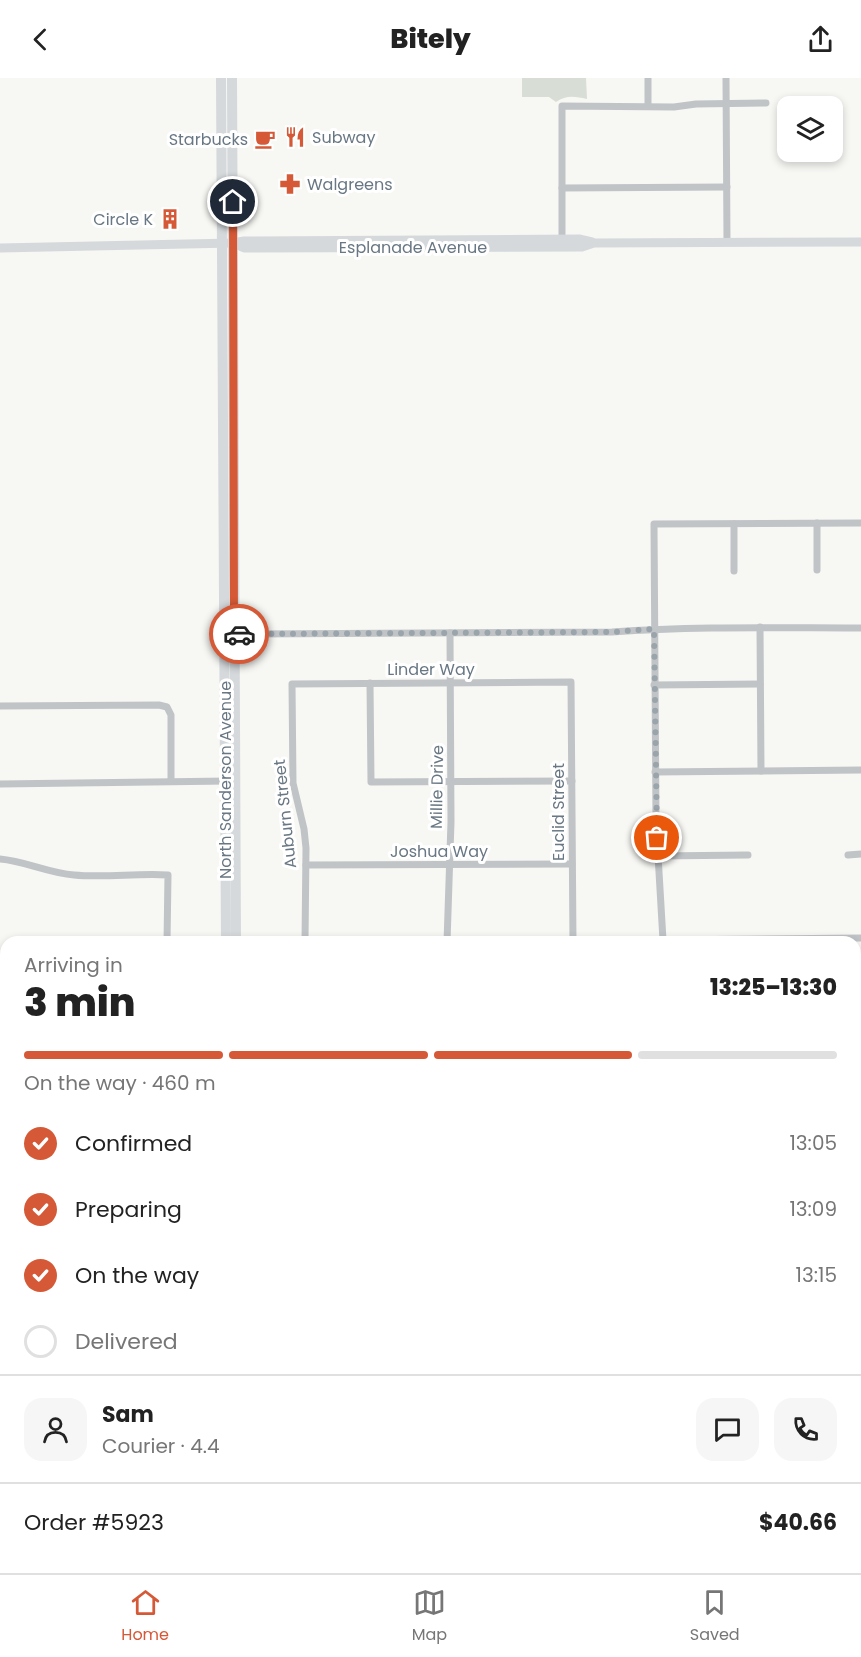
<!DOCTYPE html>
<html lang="en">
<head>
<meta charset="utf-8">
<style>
  :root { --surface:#fff; --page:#f6f6f6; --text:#222; --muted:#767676; --line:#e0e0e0; --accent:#d55936 }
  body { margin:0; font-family:Poppins,sans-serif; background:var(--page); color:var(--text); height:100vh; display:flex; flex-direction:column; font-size:22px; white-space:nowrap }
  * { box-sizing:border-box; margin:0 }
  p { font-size:20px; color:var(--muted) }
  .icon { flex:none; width:33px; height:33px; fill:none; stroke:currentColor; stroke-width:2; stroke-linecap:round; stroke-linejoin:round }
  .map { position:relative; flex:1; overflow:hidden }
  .panel { position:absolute; left:0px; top:858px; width:861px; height:638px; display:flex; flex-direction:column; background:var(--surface); border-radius:18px 18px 0 0; box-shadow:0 3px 9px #0003 }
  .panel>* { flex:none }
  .controls { position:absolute; left:777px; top:18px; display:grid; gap:12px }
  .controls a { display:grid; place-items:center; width:66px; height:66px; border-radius:12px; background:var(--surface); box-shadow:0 3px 9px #0003; font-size:30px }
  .pin { position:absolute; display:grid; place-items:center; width:51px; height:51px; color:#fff; margin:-26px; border:3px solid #fff; border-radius:50%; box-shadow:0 2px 6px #0007 }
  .courier { position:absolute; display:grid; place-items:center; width:60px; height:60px; margin:-30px; border:4px solid #d55936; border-radius:50%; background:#fff; color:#222; box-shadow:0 2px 8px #0007 }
  .head em { font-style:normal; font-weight:800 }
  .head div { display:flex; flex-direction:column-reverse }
  .head { display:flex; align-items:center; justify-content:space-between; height:102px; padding:0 24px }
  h1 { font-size:39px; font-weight:800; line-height:45px }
  .bar { display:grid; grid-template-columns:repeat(4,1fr); gap:9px 6px; align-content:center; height:72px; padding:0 24px }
  .bar i { height:8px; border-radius:4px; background:var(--line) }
  .bar .active { background:var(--accent) }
  .bar p { grid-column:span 4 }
  .line { display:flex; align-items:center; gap:15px; padding:0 24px; border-top:2px solid var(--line) }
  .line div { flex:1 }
  .round { display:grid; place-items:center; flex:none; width:63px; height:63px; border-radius:18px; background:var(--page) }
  ol { padding:0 24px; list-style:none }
  li { display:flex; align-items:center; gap:18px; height:66px }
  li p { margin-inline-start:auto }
  li .icon { padding:6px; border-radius:50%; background:var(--accent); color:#fff; stroke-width:4 }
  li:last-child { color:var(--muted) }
  li i { width:33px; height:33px; border:3px solid var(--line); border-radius:50% }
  header { display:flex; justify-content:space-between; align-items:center; height:78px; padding:0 24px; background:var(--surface); font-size:27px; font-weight:800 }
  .dock { display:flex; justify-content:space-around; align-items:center; height:84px; border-top:2px solid var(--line); background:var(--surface); font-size:16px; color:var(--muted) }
  .dock a { display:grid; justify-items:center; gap:3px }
  .dock .active { color:var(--accent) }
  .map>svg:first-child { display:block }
</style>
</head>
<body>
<header><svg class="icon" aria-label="back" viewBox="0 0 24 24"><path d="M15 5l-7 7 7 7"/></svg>Bitely<svg class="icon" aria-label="share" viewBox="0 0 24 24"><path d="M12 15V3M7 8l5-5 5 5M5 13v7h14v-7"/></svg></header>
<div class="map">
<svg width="861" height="1495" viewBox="0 0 861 1495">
  <rect width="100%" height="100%" fill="#f7f7f4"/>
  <g fill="#d8ddd5">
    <path d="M522 0H586L587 21C574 18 566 17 556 24L549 19H522Z"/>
    <rect x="855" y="934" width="6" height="99"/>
    <rect x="855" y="1116" width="6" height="60"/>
    <polygon points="255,1490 424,1490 424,1495 254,1495"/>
  </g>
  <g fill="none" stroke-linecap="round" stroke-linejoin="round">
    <g stroke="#c0c4c7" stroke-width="7">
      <polyline points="726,0 727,164"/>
      <polyline points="648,28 648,0"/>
      <polyline points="562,110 727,109"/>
      <polyline points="562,161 562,28 674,29 696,26 766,25"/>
      <polyline points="817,445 817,492"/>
      <polyline points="861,445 654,446 656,743 663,862 861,860"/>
      <polyline points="734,446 734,493"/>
      <polyline points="760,549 761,693"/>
      <path d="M233 556 612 554C695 548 778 550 861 550"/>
      <polyline points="370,605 371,704 572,703"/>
      <polyline points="654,607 760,606"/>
      <polyline points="0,628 159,627 167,629 171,637 171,703"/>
      <polyline points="655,694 861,692"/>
      <polyline points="0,706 228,703"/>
      <polyline points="848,777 861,776"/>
      <polyline points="658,778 748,777"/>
      <path d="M0 781C25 783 48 795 74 797 105 800 137 795 168 797L167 864"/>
      <polyline points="306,787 572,786"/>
      <polyline points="305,864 306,770 304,751 293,705 292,606 571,604 573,864"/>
      <polyline points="447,864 451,744 450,555"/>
      <polyline points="0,879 6,879"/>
      <polyline points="0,985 6,985"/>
      <polyline points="0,1265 6,1265"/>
      <polyline points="855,1311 861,1311"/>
      <polyline points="0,1316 6,1316"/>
      <polyline points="0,1367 5,1373 6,1445"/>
      <polyline points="855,1387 861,1387"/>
      <polyline points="855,1462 861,1462"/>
      <polyline points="7,1490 7,1495"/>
      <polyline points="429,1490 429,1495"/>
      <polyline points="463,1490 463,1495"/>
      <polyline points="519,1490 519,1495"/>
      <polyline points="589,1490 589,1495"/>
      <polyline points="658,1490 658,1495"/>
      <polyline points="727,1490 727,1495"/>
      <polyline points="799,1490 799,1495"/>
    </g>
    <g stroke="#c0c4c7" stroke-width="8">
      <polyline points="855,925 861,925"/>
      <polyline points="0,934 6,934"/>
    </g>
    <g stroke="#d5d9dc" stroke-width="9">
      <polyline points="233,165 244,170 582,169 594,165 861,164"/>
      <polyline points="0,170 233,165 244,163 579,161 592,164"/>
    </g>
    <g stroke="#d5d9dc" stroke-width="10">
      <polyline points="221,0 226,864"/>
      <polyline points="232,0 236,864"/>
      <polyline points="234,1490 234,1495"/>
    </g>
  </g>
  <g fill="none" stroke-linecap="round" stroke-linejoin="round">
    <polyline stroke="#9aa4ab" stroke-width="6" stroke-dasharray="0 10.8" points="239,556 612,554 654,551 657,760"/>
    <polyline stroke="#d55936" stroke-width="8" points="233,124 234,556 239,556"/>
  </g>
  <defs>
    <g id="restaurant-bare" transform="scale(1.62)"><path d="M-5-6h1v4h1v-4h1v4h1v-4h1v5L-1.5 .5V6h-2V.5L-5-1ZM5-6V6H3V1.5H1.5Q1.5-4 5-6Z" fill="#d55936" stroke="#fff" stroke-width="2.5" paint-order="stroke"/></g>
    <g id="cafe-bare" transform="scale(1.62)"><path d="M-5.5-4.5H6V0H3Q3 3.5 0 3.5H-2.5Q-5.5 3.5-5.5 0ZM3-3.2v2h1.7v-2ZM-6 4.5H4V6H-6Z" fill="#d55936" stroke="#fff" stroke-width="2.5" paint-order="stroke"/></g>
    <g id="pharmacy-bare" transform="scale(1.62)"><path d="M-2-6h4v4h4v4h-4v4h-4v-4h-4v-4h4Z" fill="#d55936" stroke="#fff" stroke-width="2.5" paint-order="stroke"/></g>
    <g id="building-bare" transform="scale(1.62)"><path d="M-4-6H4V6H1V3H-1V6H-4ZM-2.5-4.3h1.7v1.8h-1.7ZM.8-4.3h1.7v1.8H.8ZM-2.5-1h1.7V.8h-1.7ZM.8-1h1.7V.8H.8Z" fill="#d55936" stroke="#fff" stroke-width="2.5" paint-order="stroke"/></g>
  </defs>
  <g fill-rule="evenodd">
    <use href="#restaurant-bare" x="295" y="59"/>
    <use href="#cafe-bare" x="265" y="61"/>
    <use href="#pharmacy-bare" x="290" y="106"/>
    <use href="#building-bare" x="170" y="141"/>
  </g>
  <g text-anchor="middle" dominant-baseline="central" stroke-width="6" stroke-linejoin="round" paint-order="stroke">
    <g font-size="16" fill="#687783" stroke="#fff" text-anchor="start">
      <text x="312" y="59">Subway</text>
      <text x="248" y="61" text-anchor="end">Starbucks</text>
      <text x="307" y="106">Walgreens</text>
      <text x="153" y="141" text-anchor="end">Circle K</text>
    </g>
    <g font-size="16" fill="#687783" stroke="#fff">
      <text x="413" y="169">Esplanade Avenue</text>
      <text x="431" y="591">Linder Way</text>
      <text transform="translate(225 702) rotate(-90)">North Sanderson Avenue</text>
      <text transform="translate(437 709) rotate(-89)">Millie Drive</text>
      <text transform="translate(558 734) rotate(-90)">Euclid Street</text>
      <text transform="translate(285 736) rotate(-96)">Auburn Street</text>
      <text x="439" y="773">Joshua Way</text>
    </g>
  </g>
</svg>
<div class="controls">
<a><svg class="icon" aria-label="layers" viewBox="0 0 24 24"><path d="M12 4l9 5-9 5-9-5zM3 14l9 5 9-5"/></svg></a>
</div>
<div class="pin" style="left:657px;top:760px;background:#ea580c"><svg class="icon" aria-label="bag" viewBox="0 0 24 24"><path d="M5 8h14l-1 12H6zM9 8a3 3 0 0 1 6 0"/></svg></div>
<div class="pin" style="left:233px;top:124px;background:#1f2937"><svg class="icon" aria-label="home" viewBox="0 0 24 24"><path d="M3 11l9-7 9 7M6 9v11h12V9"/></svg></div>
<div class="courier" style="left:239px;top:556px"><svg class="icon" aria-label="car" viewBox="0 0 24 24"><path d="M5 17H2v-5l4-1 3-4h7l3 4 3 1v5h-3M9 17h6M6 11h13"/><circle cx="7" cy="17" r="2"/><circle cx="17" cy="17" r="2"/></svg></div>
<section class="panel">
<div class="head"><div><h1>3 min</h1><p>Arriving in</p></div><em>13:25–13:30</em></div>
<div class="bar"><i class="active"></i><i class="active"></i><i class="active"></i><i></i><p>On the way · 460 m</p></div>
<ol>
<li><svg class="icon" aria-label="check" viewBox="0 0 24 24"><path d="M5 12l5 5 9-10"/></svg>Confirmed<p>13:05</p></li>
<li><svg class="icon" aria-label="check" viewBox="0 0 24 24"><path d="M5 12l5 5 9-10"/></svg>Preparing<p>13:09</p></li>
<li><svg class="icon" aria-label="check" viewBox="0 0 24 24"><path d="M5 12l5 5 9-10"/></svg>On the way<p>13:15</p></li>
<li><i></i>Delivered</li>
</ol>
<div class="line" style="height:108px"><a class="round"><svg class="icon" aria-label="person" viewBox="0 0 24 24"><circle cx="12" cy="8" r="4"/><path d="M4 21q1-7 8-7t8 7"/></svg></a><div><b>Sam</b><p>Courier · 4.4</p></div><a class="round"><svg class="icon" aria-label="chat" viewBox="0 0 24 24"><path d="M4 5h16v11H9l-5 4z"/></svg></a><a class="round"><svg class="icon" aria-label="phone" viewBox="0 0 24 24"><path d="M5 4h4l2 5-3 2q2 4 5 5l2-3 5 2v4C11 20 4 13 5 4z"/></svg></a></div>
<div class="line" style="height:78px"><div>Order #5923</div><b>$40.66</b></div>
</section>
</div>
<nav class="dock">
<a class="active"><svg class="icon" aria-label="home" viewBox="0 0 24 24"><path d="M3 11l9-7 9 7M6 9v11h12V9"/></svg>Home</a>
<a><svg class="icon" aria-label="map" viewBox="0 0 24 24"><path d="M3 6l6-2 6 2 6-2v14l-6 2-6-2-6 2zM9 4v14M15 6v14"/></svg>Map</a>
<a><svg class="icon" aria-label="saved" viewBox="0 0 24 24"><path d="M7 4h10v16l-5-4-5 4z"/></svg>Saved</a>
</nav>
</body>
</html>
